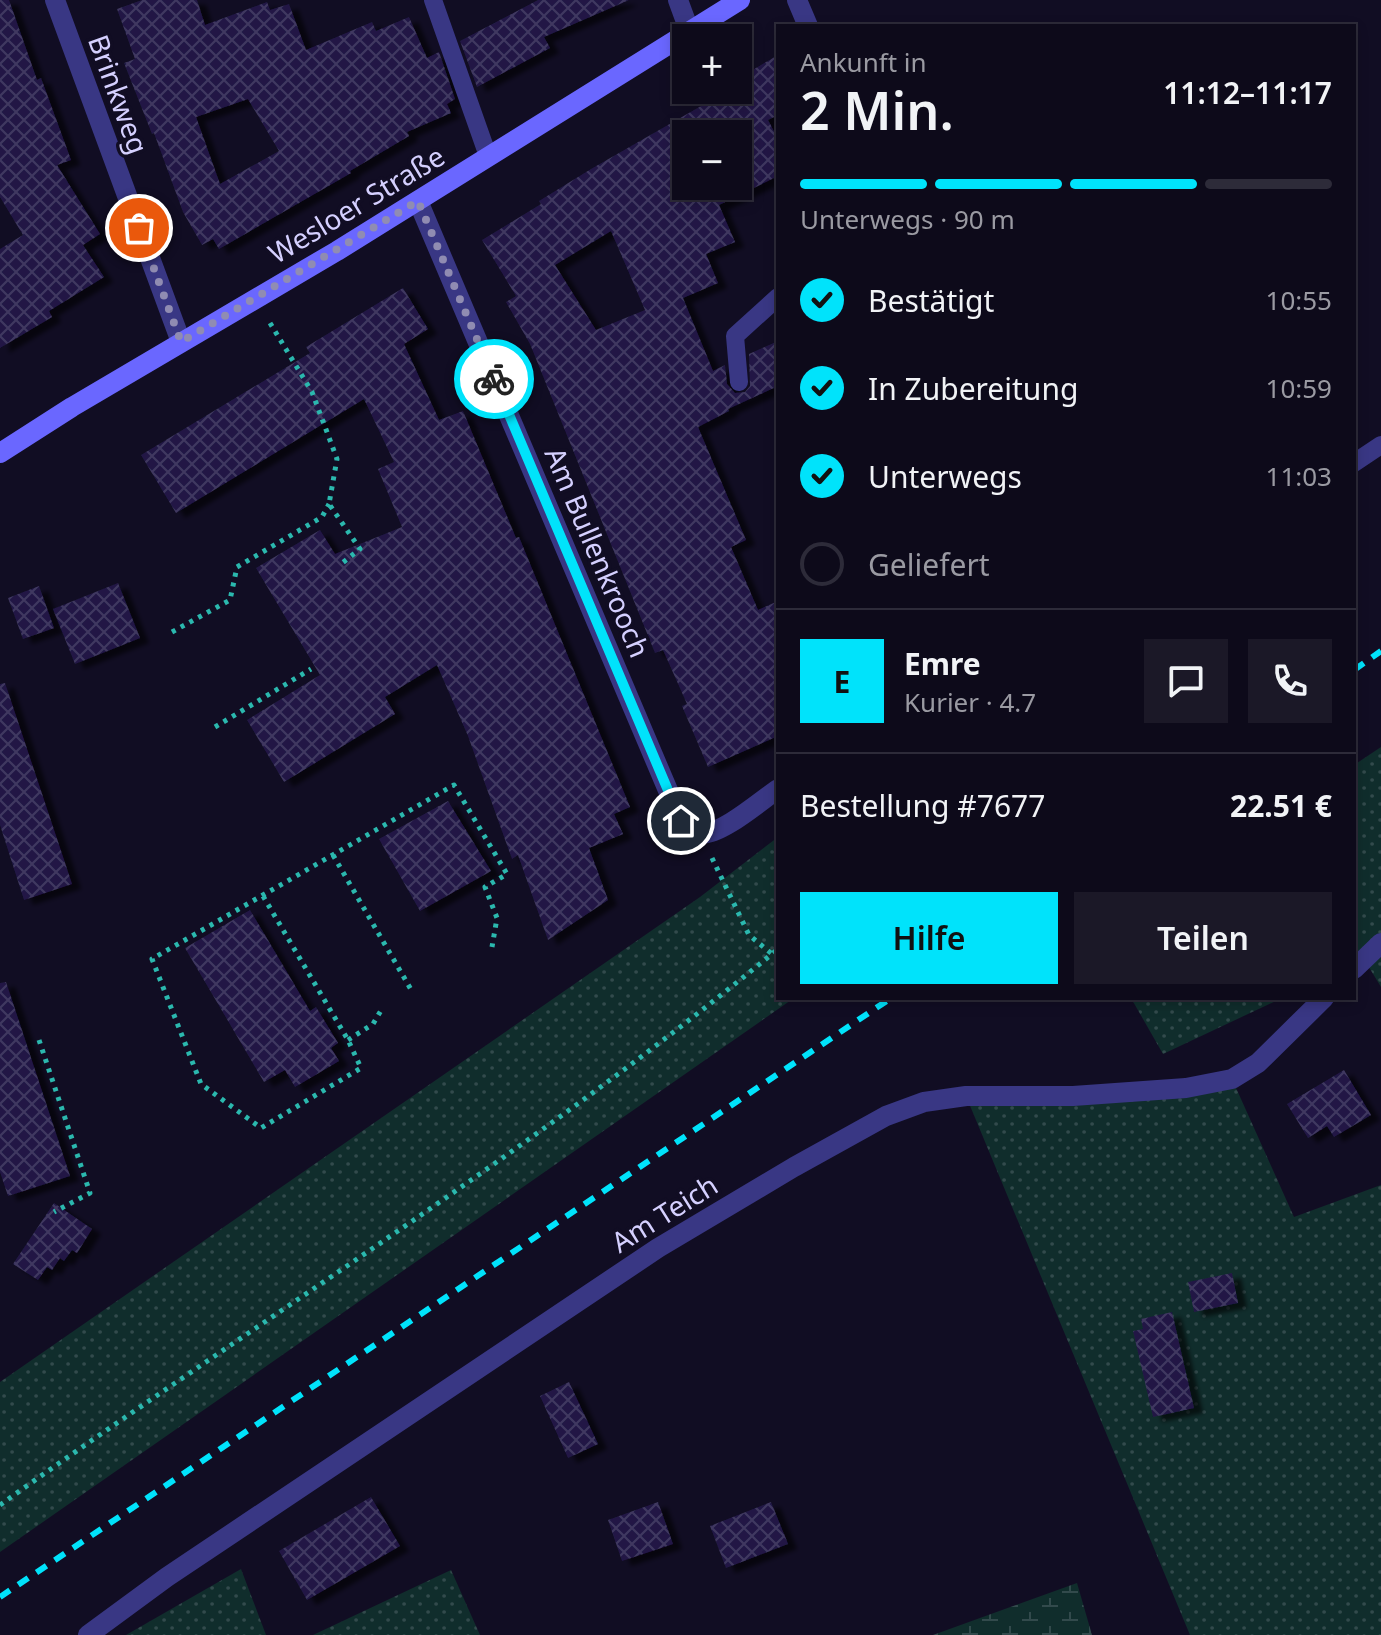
<!DOCTYPE html>
<html lang="de">
<head>
<meta charset="utf-8">
<style>
  :root { --surface:#0d0a1a; --page:#1b1827; --text:#f1f3f6; --muted:#9a9aa2; --line:#2d2b39; --accent:#00e3fb }
  body { margin:0; font-family:"Noto Sans",sans-serif; background:var(--page); color:var(--text); height:100vh; display:flex; flex-direction:column; font-size:30px; white-space:nowrap }
  * { box-sizing:border-box; margin:0 }
  p { font-size:26px; color:var(--muted) }
  .icon { flex:none; width:44px; height:44px; fill:none; stroke:currentColor; stroke-width:2; stroke-linecap:round; stroke-linejoin:round }
  .map { position:relative; flex:1; overflow:hidden }
  .details { position:absolute; left:776px; top:24px; width:580px; height:976px; display:flex; flex-direction:column; background:var(--surface); border-radius:0px; box-shadow:0 4px 12px #0003,0 0 0 2px var(--line) }
  .details>* { flex:none }
  .buttons { position:absolute; left:672px; top:24px; display:grid; gap:16px }
  .buttons a { display:grid; place-items:center; width:80px; height:80px; border-radius:0px; background:var(--surface); box-shadow:0 4px 12px #0003,0 0 0 2px var(--line); font-size:40px }
  .pin { position:absolute; display:grid; place-items:center; width:68px; height:68px; color:#fff; margin:-34px; border:4px solid #fff; border-radius:50%; box-shadow:0 2px 8px #0007 }
  .courier { position:absolute; display:grid; place-items:center; width:80px; height:80px; margin:-40px; border:6px solid #00e3fb; border-radius:50%; background:#fff; color:#222; box-shadow:0 2px 10px #0007 }
  .head em { font-style:normal; font-weight:600 }
  .head div { display:flex; flex-direction:column-reverse }
  .head { display:flex; align-items:center; justify-content:space-between; height:136px; padding:0 24px }
  h1 { font-size:52px; font-weight:600; line-height:60px }
  .bar { display:grid; grid-template-columns:repeat(4,1fr); gap:12px 8px; align-content:center; height:96px; padding:0 24px }
  .bar i { height:10px; border-radius:6px; background:var(--line) }
  .bar .on { background:var(--accent) }
  .bar p { grid-column:span 4 }
  .line { display:flex; align-items:center; gap:20px; padding:0 24px; border-top:2px solid var(--line) }
  .line div { flex:1 }
  .round { display:grid; place-items:center; flex:none; width:84px; height:84px; border-radius:0px; background:var(--page) }
  ol { padding:0 24px; list-style:none }
  li { display:flex; align-items:center; gap:24px; height:88px }
  li p { margin-inline-start:auto }
  li .icon { padding:8px; border-radius:50%; background:var(--accent); color:#111; stroke-width:4 }
  li:last-child { color:var(--muted) }
  li i { width:44px; height:44px; border:4px solid var(--line); border-radius:50% }
  .button { display:flex; gap:16px; margin-top:auto; padding:16px 24px }
  .button a { flex:1; height:92px; border-radius:0px; background:var(--accent); color:#111; font-size:32px; font-weight:600; line-height:92px; text-align:center }
  .button a+a { background:var(--page); color:var(--text) }
  .map>svg:first-child { display:block }
</style>
</head>
<body>
<div class="map">
<svg width="1381" height="1635" viewBox="0 0 1381 1635">
  <defs>
    <pattern id="grass-dots" width="8" height="8" patternUnits="userSpaceOnUse" patternTransform="scale(2)"><rect width="8" height="8" fill="#102d2c"/><path d="M2 2h.1M6 6h.1" fill="none" stroke="#324a4c" stroke-width="1.8" stroke-linecap="round"/></pattern>
    <pattern id="wetland-marsh" width="20" height="14" patternUnits="userSpaceOnUse" patternTransform="scale(2)"><rect width="20" height="14" fill="#102d2c"/><path d="M1 5h8M5 5V1M11 12h8M15 12V8" fill="none" stroke="#324a4c"/></pattern>
    <pattern id="building-cross-hatch" width="8" height="8" patternUnits="userSpaceOnUse" patternTransform="scale(2)"><rect width="8" height="8" fill="#211945"/><path d="M0 0l8 8M0 8l8-8" fill="none" stroke="#403961"/></pattern>
    <filter id="shadow"><feDropShadow dx="9" dy="5" stdDeviation="2" flood-color="#0009"/></filter>
  </defs>
  <rect width="100%" height="100%" fill="#110d23"/>
  <g fill="url(#grass-dots)">
    <polygon points="1381,747 1381,987 1364,959 1354,964 1354,765"/>
    <polygon points="778,837 778,998 794,998 0,1552 0,1382 700,897"/>
    <polygon points="1131,998 1282,998 1163,1054"/>
    <polygon points="1232,1079 1294,1217 1381,1185 1381,1635 1190,1635 966,1096"/>
    <polygon points="241,1569 266,1635 126,1635"/>
    <polygon points="451,1570 480,1635 313,1635"/>
  </g>
  <polygon fill="url(#wetland-marsh)" points="1077,1583 1092,1635 933,1635"/>
  <g fill="url(#building-cross-hatch)" fill-rule="evenodd" filter="url(#shadow)">
    <polygon points="0,0 9,0 37,80 41,78 71,160 57,165 100,234 83,245 104,277 49,311 52,317 0,348 0,249 23,235 0,197"/>
    <path d="M142 0H197L205 25 267 2 270 10 289 4 306 50 372 22 376 31 409 17 427 58 439 52 455 99 447 104 451 113 407 132 409 136 350 171 351 173 219 249 213 239 202 245 183 212 154 133 152 134 124 63 135 59 117 9ZM248 99 279 151 220 184 196 117Z"/>
    <polygon points="538,0 629,0 544,37 550,48 477,87 460,41"/>
    <path d="M778 55V115L768 120 778 139V176L719 205 735 242 706 254 718 283 683 298 713 371 725 365 727 384 735 393 745 392 750 386 749 354 778 341V386L728 409 729 411 698 427 746 540 731 547 758 610 778 601V736L708 767 682 706 687 704 663 650 655 653 530 344 506 302 516 296 482 240 541 204 539 201 591 169 729 90H738V84L742 82 739 78ZM686 134H738V186H686ZM611 231 645 310 596 330 555 265Z"/>
    <polygon points="403,288 428,329 404,344 439,420 463,411 516,538 519,537 630,807 614,814 623,834 589,848 608,900 548,940 518,855 512,859 468,736 437,665 385,697 395,714 284,782 247,720 320,675 256,568 320,530 335,554 402,527 378,469 394,462 364,399 176,513 141,455 310,353 306,347"/>
    <polygon points="118,583 140,638 75,664 53,609"/>
    <polygon points="39,586 54,628 23,639 8,598"/>
    <polygon points="5,683 72,884 24,900 0,825 0,684"/>
    <polygon points="448,801 491,871 420,911 379,839"/>
    <polygon points="250,910 310,1011 316,1007 338,1043 331,1048 339,1061 295,1087 285,1070 264,1082 185,948"/>
    <polygon points="6,982 70,1176 8,1196 0,1172 0,983"/>
    <polygon points="1344,1070 1371,1115 1334,1137 1327,1126 1308,1138 1287,1104"/>
    <polygon points="54,1203 92,1229 77,1253 72,1250 64,1261 60,1258 52,1270 47,1267 38,1280 13,1264"/>
    <polygon points="1232,1273 1238,1303 1194,1312 1188,1282"/>
    <polygon points="1172,1312 1194,1408 1153,1417 1133,1331 1143,1329 1141,1319"/>
    <polygon points="569,1382 598,1444 568,1458 540,1396"/>
    <polygon points="371,1497 400,1546 307,1600 279,1551"/>
    <polygon points="658,1502 673,1544 622,1561 608,1520"/>
    <polygon points="771,1502 788,1544 726,1568 710,1526"/>
  </g>
  <g fill="none" stroke-linecap="round" stroke-linejoin="round">
    <g stroke="#2bb8ae" stroke-width="5" stroke-dasharray="4 6" stroke-linecap="butt">
      <polyline points="270,323 312,392 337,459 329,504 360,549 341,564"/>
      <polyline points="172,632 230,600 237,567 322,517 329,504"/>
      <polyline points="215,727 311,669"/>
      <polyline points="333,855 413,993"/>
      <polyline points="712,858 749,935 772,954"/>
      <polyline points="263,896 348,1040 361,1068 261,1128 201,1084 152,959 454,785 507,874 485,887 497,918 492,947"/>
      <polyline points="39,1040 90,1193 54,1212"/>
      <polyline points="348,1040 373,1024 383,1007"/>
      <path d="M0 1505C259 1320 532 1152 778 949"/>
    </g>
    <g stroke="#393784" stroke-width="18">
      <polyline points="433,0 488,156"/>
      <polyline points="739,382 735,336 778,297"/>
      <polyline points="1354,463 1381,445"/>
    </g>
    <g stroke="#393784" stroke-width="20">
      <polyline points="55,0 181,342"/>
      <polyline points="678,0 689,30"/>
      <polyline points="797,0 808,26"/>
      <path d="M418 201 681 821C686 827 692 834 701 834 723 834 760 801 778 789"/>
      <polyline points="1354,969 1381,943"/>
      <polyline points="88,1635 167,1577 658,1248 794,1167 886,1116 924,1102 966,1096 1073,1096 1186,1088 1232,1079 1258,1063 1324,998"/>
    </g>
    <polyline stroke="#6a67ff" stroke-width="20" points="0,453 72,407 337,251 740,0"/>
    <g stroke="#00e3fb" stroke-width="6" stroke-dasharray="12 10" stroke-linecap="butt">
      <polyline points="1354,670 1381,651"/>
      <polyline points="0,1597 891,998"/>
    </g>
  </g>
  <g fill="none" stroke-linecap="round" stroke-linejoin="round">
    <polyline stroke="#908cb2" stroke-width="8" stroke-dasharray="0 14.4" points="139,228 181,342 418,201 494,379"/>
    <polyline stroke="#00e3fb" stroke-width="10" points="494,379 681,821"/>
  </g>
  <g text-anchor="middle" dominant-baseline="central" stroke-width="7" stroke-linejoin="round" paint-order="stroke">
    <g font-size="28" fill="#d5d0ff" stroke="#110d23">
      <text transform="translate(119 94) rotate(70)">Brinkweg</text>
      <text transform="translate(356 204) rotate(-31)">Wesloer Straße</text>
      <text transform="translate(598 552) rotate(67)">Am Bullenkrooch</text>
      <text transform="translate(664 1213) rotate(-32)">Am Teich</text>
    </g>
  </g>
</svg>
<div class="buttons">
<a>+</a>
<a>−</a>
</div>
<div class="pin" style="left:139px;top:228px;background:#ea580c"><svg class="icon" aria-label="bag" viewBox="0 0 24 24"><path d="M5 8h14l-1 12H6zM9 8a3 3 0 0 1 6 0"/></svg></div>
<div class="pin" style="left:681px;top:821px;background:#1f2937"><svg class="icon" aria-label="home" viewBox="0 0 24 24"><path d="M3 11l9-7 9 7M6 9v11h12V9"/></svg></div>
<div class="courier" style="left:494px;top:379px"><svg class="icon" aria-label="bike" viewBox="0 0 24 24"><circle cx="6" cy="16" r="4"/><circle cx="18" cy="16" r="4"/><path d="M6 16l4-8h5l3 8M10 8l3 8H6M13 5h3"/></svg></div>
<section class="details">
<div class="head"><div><h1>2 Min.</h1><p>Ankunft in</p></div><em>11:12–11:17</em></div>
<div class="bar"><i class="on"></i><i class="on"></i><i class="on"></i><i></i><p>Unterwegs · 90 m</p></div>
<ol>
<li><svg class="icon" aria-label="check" viewBox="0 0 24 24"><path d="M5 12l5 5 9-10"/></svg>Bestätigt<p>10:55</p></li>
<li><svg class="icon" aria-label="check" viewBox="0 0 24 24"><path d="M5 12l5 5 9-10"/></svg>In Zubereitung<p>10:59</p></li>
<li><svg class="icon" aria-label="check" viewBox="0 0 24 24"><path d="M5 12l5 5 9-10"/></svg>Unterwegs<p>11:03</p></li>
<li><i></i>Geliefert</li>
</ol>
<div class="line" style="height:144px"><b class="round" style="background:var(--accent);color:#111">E</b><div><b>Emre</b><p>Kurier · 4.7</p></div><a class="round"><svg class="icon" aria-label="chat" viewBox="0 0 24 24"><path d="M4 5h16v11H9l-5 4z"/></svg></a><a class="round"><svg class="icon" aria-label="phone" viewBox="0 0 24 24"><path d="M5 4h4l2 5-3 2q2 4 5 5l2-3 5 2v4C11 20 4 13 5 4z"/></svg></a></div>
<div class="line" style="height:104px"><div>Bestellung #7677</div><b>22.51 €</b></div>
<div class="button"><a>Hilfe</a><a>Teilen</a></div>
</section>
</div>
</body>
</html>
